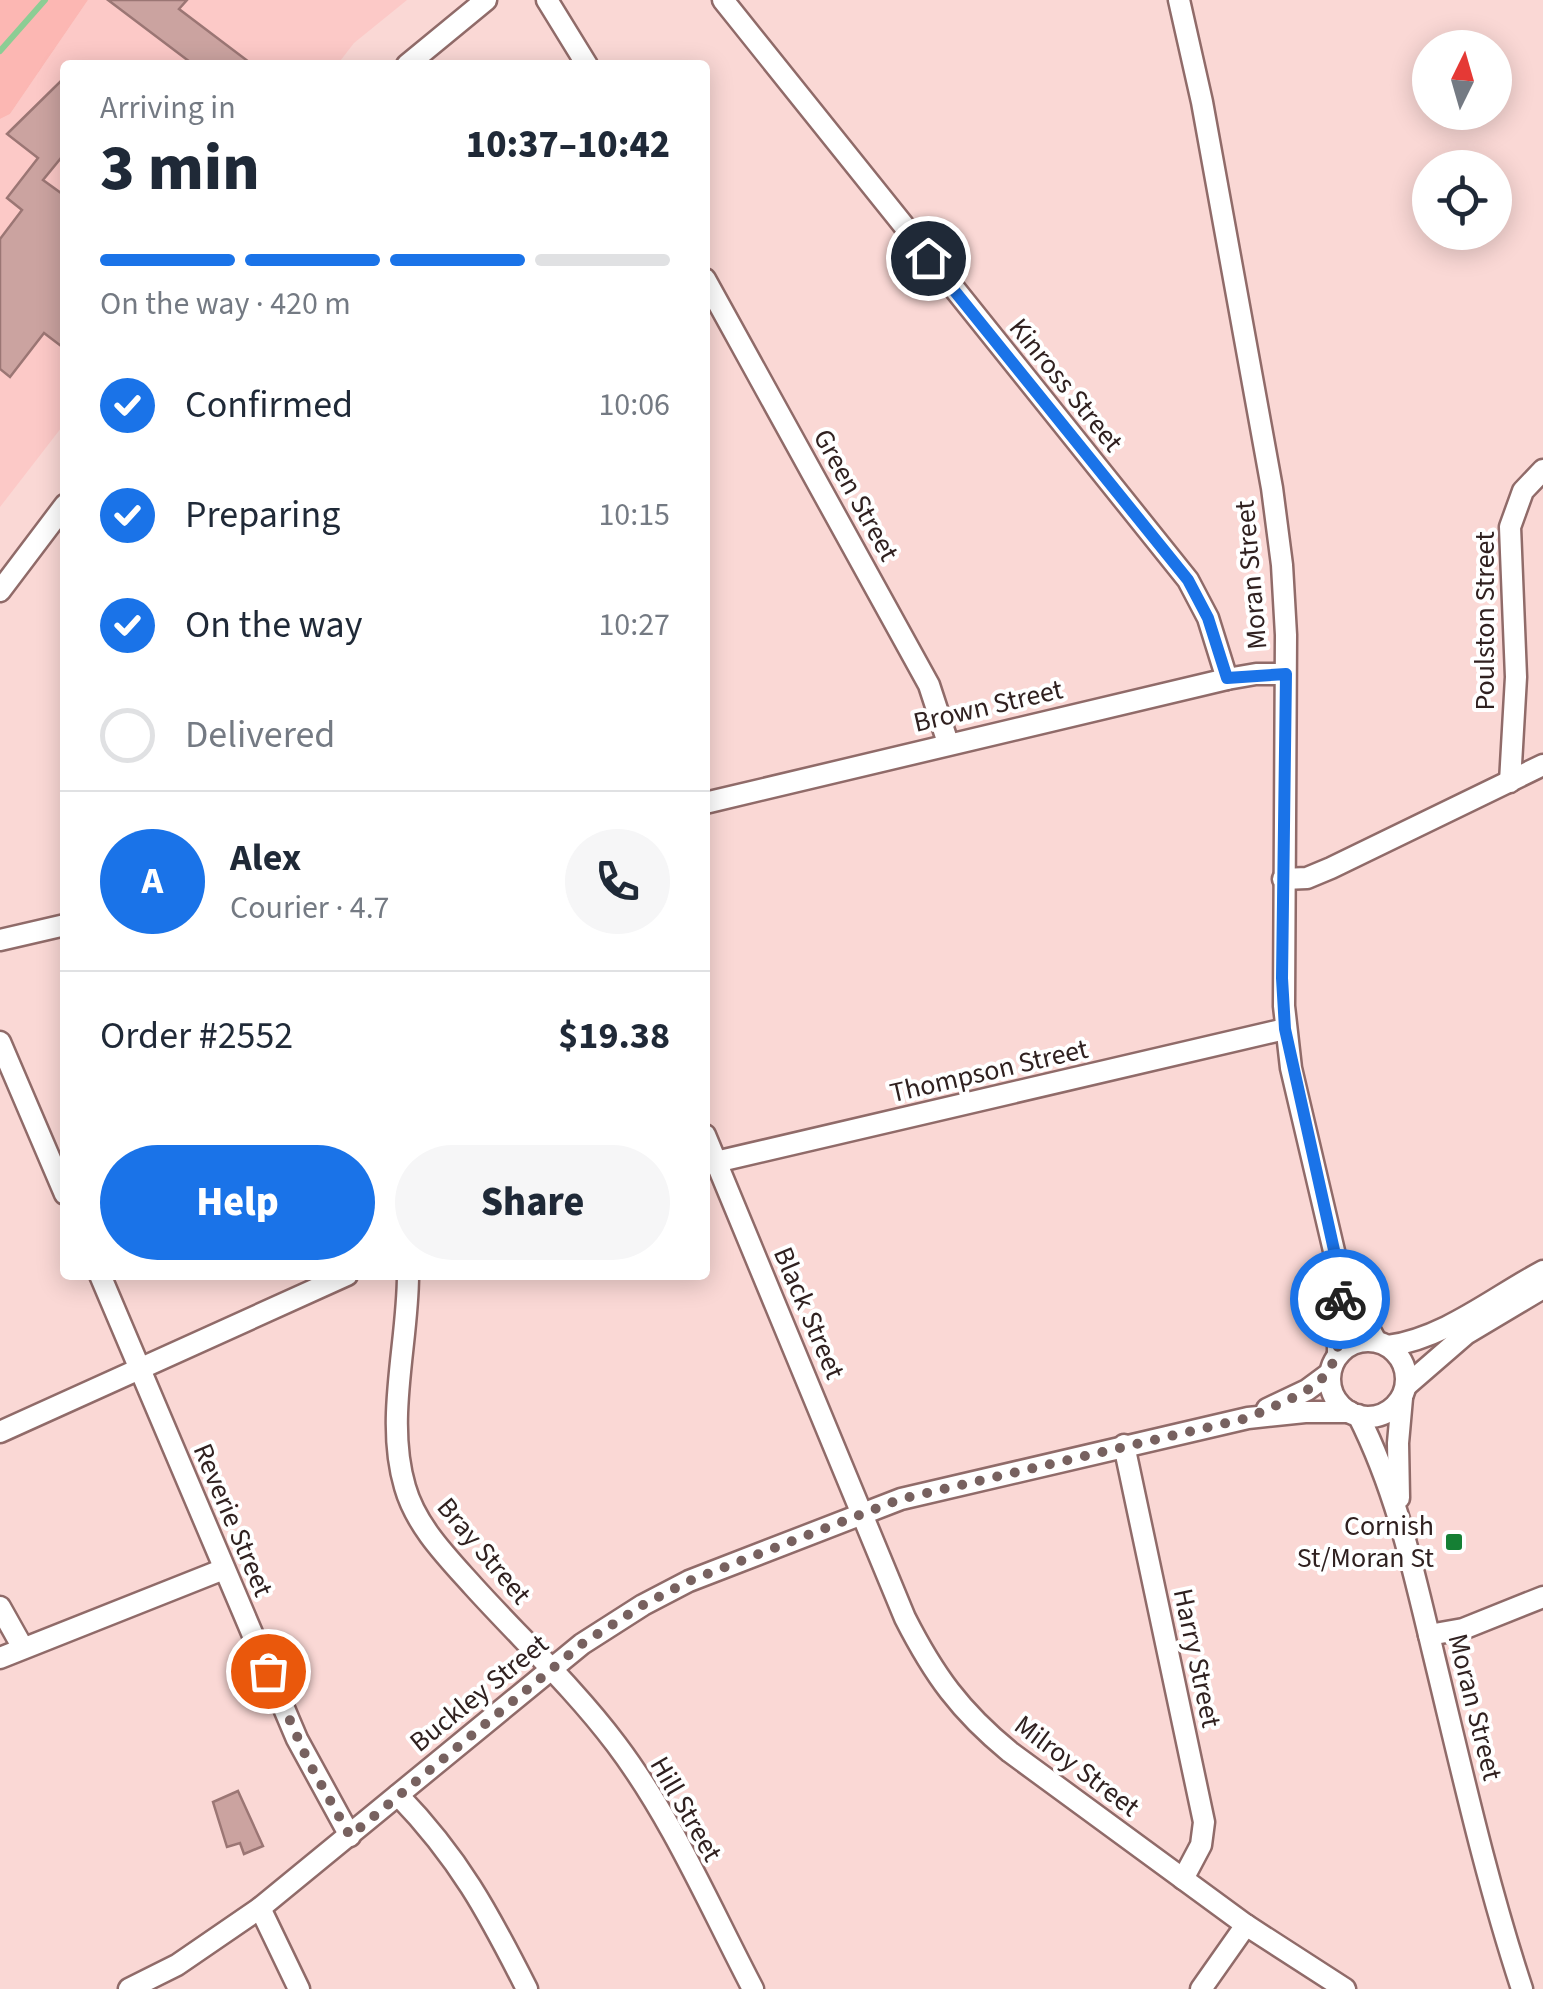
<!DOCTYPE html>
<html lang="en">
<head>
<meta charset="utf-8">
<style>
  :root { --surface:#fff; --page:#f6f6f7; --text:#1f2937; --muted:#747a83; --line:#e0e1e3; --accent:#1a73e8 }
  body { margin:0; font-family:"Source Sans 3",sans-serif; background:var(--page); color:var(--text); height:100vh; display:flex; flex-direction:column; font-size:38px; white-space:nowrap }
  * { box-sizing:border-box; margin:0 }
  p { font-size:32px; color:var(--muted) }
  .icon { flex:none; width:55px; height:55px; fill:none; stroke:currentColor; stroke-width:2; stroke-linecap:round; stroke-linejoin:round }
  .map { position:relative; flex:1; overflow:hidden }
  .details { position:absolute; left:60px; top:60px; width:650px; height:1220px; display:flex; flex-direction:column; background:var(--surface); border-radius:10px; box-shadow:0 5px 25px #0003 }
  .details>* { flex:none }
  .needle { width:65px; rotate:5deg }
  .buttons { position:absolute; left:1412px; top:30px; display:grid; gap:20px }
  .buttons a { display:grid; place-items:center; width:100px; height:100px; border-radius:50%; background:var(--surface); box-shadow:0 5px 25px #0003; font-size:50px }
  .pin { position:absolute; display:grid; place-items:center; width:85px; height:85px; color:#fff; margin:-42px; border:5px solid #fff; border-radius:50%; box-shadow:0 2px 10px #0007 }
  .courier { position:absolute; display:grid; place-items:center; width:100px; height:100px; margin:-50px; border:8px solid #1a73e8; border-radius:50%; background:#fff; color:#222; box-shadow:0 2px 12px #0007 }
  .summary em { font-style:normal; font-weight:800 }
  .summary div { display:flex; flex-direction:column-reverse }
  .summary { display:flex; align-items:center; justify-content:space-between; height:170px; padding:0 40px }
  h1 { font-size:65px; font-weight:800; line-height:75px }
  .bar { display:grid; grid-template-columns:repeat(4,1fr); gap:15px 10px; align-content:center; height:120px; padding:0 40px }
  .bar i { height:12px; border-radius:8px; background:var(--line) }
  .bar .active { background:var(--accent) }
  .bar p { grid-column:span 4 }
  .line { display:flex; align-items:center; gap:25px; padding:0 40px; border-top:2px solid var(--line) }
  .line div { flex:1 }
  .round { display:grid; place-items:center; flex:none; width:105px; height:105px; border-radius:52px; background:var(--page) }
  ol { padding:0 40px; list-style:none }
  li { display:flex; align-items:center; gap:30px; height:110px }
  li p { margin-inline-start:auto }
  li .icon { padding:10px; border-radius:50%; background:var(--accent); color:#fff; stroke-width:4 }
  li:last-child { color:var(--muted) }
  li i { width:55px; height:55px; border:5px solid var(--line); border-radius:50% }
  .primary-button { display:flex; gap:20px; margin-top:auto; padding:20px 40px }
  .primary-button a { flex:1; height:115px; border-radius:60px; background:var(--accent); color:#fff; font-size:40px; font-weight:800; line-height:115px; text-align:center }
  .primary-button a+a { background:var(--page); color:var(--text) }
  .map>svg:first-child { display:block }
</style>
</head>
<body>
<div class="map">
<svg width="1543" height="1989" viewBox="0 0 1543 1989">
  <rect width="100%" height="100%" fill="#fad8d5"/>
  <polygon fill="#fcc9c7" points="88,0 407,0 354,43 337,65 65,65 65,423 0,507 0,119 10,114"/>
  <polygon fill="#fcb7b3" points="0,0 88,0 10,114 0,119"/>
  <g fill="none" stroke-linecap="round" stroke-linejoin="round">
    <polyline stroke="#8ccd94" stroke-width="6" points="0,51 45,0"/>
  </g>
  <g fill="#cba3a0" stroke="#9b7674" stroke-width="2.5">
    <polygon points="108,0 187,0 179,9 253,65 194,65"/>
    <polygon points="65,77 65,153 43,180 65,196 65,349 44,333 10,377 0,369 0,239 22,210 7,198 38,158 7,134"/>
    <polygon points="238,1791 263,1846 244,1854 240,1843 227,1847 213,1802"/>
  </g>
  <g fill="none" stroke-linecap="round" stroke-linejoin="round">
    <g stroke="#906b69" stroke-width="25">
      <g id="minor">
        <polyline points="547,0 587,65"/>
        <polyline points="723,0 1188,580 1208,618 1227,679"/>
        <polyline points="1179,0 1202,102 1272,488 1282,565 1286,635 1284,1006 1291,1068 1338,1268 1338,1355"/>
        <polyline points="407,65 486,0"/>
        <polyline points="705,279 929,685 948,743"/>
        <polyline points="0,591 65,505"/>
        <polyline points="1510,782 1516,677 1510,527 1523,491 1543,470"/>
        <polyline points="705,803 1227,679 1256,674 1285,674"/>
        <polyline points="1283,879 1307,878 1331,868 1543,765"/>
        <polyline points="0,940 65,925"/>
        <polyline points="0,1042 65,1194"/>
        <path d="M705 1135 905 1618C934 1675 960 1711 1010 1752L1246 1925 1345 1989"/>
        <polyline points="707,1164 1285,1029"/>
        <polyline points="100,1275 297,1739 350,1836"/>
        <path d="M408 1275C408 1343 385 1420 405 1487 416 1526 447 1557 473 1586 521 1639 573 1687 616 1744 672 1818 710 1907 753 1989"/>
        <polyline points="1342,1279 1376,1341"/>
        <circle cx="1368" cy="1379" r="38"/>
        <path d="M1388 1346C1445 1338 1494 1297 1543 1271"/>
        <polyline points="1406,1386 1466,1334 1543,1288"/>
        <polyline points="1267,1409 1307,1390 1330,1373"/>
        <path d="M1358 1415C1397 1492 1414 1573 1434 1656 1461 1767 1486 1880 1522 1989"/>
        <polyline points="0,1432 347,1275"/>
        <polyline points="1124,1445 1204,1822 1201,1845 1183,1879"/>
        <polyline points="1399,1498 1398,1443 1402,1398"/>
        <polyline points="0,1607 23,1648"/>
        <polyline points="1429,1635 1463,1629 1543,1597"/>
        <polyline points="0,1658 224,1569"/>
        <path d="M398 1795C459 1858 488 1912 527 1989"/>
        <polyline points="260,1908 299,1989"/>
        <polyline points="129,1989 177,1965 260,1908 582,1644 643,1605 689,1581 901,1499 1248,1418 1305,1412 1350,1412"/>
        <polyline points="1201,1989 1246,1925"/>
      </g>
    </g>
    <use href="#minor" stroke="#fff" stroke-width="20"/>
  </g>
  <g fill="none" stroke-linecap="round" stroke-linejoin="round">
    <path stroke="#77615f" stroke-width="10" stroke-dasharray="0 18" d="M268 1671 308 1761 350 1836 582 1644 643 1605 689 1581 901 1499 1248 1418C1318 1386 1344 1385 1340 1299"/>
    <polyline stroke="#1a73e8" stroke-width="12" points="928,258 1188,580 1208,618 1227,678 1286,674 1282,978 1285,1029 1338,1268 1340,1299"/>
  </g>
  <rect fill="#157f34" stroke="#fff" stroke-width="4" x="1444" y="1532" width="20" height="20" rx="5"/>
  <g text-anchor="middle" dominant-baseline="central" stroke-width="8" stroke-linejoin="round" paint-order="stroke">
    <g font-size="28" fill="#302120" stroke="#fff">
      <text transform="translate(1066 385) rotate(51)">Kinross Street</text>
      <text transform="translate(856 495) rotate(61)">Green Street</text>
      <text transform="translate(1251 575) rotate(-95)">Moran Street</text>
      <text transform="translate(1485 621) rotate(-90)">Poulston Street</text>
      <text transform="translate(988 706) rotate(-13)">Brown Street</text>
      <text transform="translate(989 1071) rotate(-13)">Thompson Street</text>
      <text transform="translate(809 1313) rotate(67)">Black Street</text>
      <text transform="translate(233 1520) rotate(67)">Reverie Street</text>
      <text transform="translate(484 1551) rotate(50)">Bray Street</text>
      <text transform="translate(1197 1658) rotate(78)">Harry Street</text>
      <text transform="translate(479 1693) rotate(-39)">Buckley Street</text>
      <text transform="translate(1475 1707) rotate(76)">Moran Street</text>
      <text transform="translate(1077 1766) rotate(37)">Milroy Street</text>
      <text transform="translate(686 1809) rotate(60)">Hill Street</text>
    </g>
    <g font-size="28" fill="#302120" stroke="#fff" text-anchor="end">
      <text x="1434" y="1526">Cornish<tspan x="1434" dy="32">St/Moran St</tspan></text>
    </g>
  </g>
</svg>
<div class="buttons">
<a><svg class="needle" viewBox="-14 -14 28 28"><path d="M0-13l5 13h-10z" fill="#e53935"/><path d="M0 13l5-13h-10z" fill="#747a83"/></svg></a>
<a><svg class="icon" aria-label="locate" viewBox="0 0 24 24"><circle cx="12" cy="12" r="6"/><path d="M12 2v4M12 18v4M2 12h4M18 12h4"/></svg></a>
</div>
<div class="pin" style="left:268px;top:1671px;background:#ea580c"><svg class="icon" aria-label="bag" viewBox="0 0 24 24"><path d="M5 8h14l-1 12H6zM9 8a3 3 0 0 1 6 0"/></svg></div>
<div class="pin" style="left:928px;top:258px;background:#1f2937"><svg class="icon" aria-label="home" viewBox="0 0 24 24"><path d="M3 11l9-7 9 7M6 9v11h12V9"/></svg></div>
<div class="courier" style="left:1340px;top:1299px"><svg class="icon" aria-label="bike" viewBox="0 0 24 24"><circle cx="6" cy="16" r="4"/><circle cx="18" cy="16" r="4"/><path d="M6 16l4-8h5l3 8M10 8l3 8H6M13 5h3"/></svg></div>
<section class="details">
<div class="summary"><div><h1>3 min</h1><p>Arriving in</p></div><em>10:37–10:42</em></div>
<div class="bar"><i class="active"></i><i class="active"></i><i class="active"></i><i></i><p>On the way · 420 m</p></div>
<ol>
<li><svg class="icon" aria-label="check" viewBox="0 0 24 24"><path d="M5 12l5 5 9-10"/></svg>Confirmed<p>10:06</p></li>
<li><svg class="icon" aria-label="check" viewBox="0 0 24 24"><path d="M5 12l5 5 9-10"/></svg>Preparing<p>10:15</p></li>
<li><svg class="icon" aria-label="check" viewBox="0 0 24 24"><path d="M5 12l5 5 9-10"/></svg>On the way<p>10:27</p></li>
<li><i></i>Delivered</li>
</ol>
<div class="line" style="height:180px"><b class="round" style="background:var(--accent);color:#fff">A</b><div><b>Alex</b><p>Courier · 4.7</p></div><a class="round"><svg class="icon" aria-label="phone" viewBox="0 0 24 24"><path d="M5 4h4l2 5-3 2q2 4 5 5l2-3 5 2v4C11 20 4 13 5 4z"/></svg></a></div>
<div class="line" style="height:130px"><div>Order #2552</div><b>$19.38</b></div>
<div class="primary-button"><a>Help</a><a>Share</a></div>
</section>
</div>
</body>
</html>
